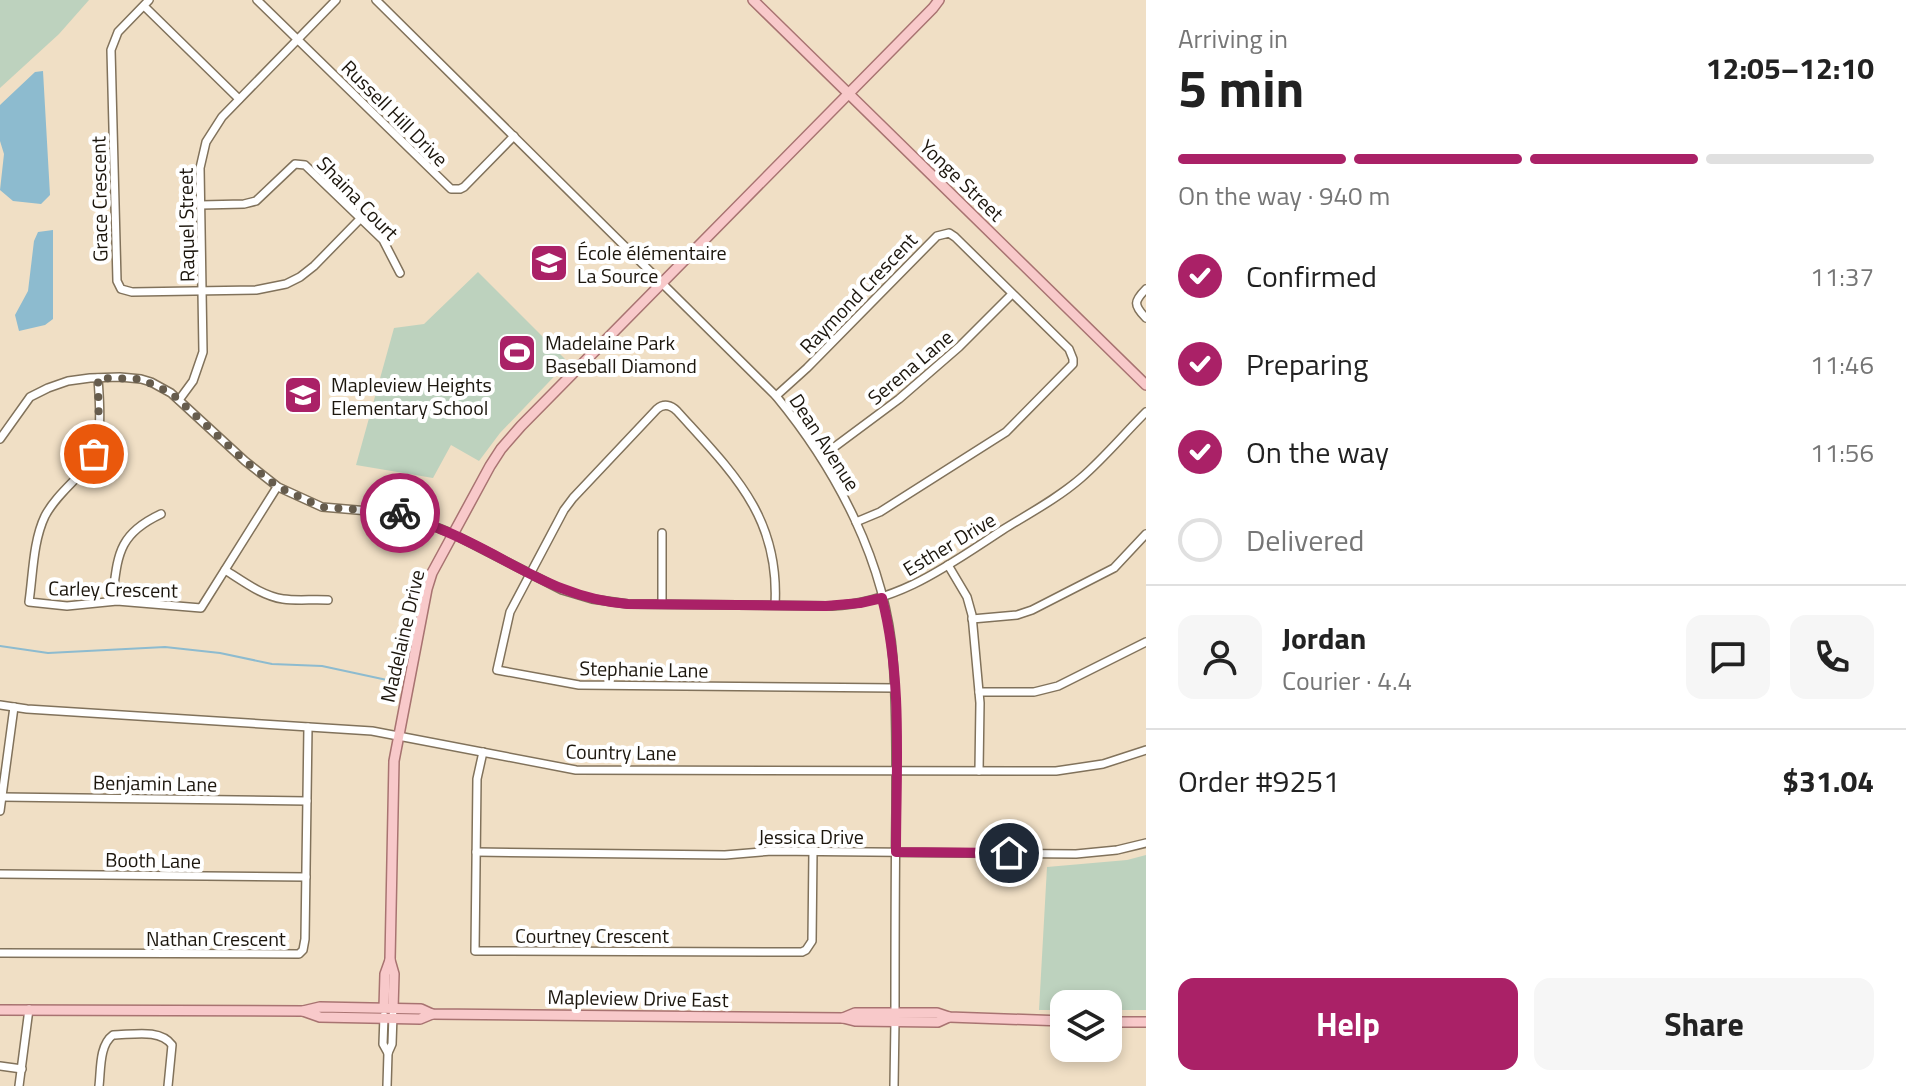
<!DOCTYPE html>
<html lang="en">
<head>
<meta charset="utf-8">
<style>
  :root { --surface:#fff; --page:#f6f6f6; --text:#222; --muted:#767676; --line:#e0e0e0; --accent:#aa2167 }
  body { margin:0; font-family:"Titillium Web",sans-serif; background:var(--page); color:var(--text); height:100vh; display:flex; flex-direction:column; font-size:30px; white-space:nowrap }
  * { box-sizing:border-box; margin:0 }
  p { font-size:26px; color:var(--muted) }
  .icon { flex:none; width:44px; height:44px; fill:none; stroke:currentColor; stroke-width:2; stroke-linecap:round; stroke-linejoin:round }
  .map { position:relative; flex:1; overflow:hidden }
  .panel { display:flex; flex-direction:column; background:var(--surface); width:760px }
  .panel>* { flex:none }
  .controls { position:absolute; left:1050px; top:990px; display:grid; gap:16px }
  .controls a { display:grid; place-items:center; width:72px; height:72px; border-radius:16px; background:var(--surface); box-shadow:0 4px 12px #0003; font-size:40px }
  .pin { position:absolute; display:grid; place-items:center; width:68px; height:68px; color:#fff; margin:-34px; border:4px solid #fff; border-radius:50%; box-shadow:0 2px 8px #0007 }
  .courier { position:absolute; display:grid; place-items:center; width:80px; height:80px; margin:-40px; border:6px solid #aa2167; border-radius:50%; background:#fff; color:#222; box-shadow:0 2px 10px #0007 }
  .summary em { font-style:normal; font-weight:700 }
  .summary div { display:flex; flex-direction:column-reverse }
  .summary { display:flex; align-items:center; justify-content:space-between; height:136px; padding:0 32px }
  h1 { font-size:52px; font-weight:700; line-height:60px }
  .bar { display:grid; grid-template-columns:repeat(4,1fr); gap:12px 8px; align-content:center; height:96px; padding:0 32px }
  .bar i { height:10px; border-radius:6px; background:var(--line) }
  .bar .on { background:var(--accent) }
  .bar p { grid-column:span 4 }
  .line { display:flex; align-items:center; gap:20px; padding:0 32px; border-top:2px solid var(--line) }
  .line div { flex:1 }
  .round { display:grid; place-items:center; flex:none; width:84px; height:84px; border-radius:16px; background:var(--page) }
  ol { padding:0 32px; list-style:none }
  li { display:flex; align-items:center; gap:24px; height:88px }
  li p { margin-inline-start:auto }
  li .icon { padding:8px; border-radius:50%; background:var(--accent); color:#fff; stroke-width:4 }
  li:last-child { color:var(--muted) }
  li i { width:44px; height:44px; border:4px solid var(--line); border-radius:50% }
  .action { display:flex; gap:16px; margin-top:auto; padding:16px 32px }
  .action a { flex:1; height:92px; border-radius:16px; background:var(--accent); color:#fff; font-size:32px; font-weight:700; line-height:92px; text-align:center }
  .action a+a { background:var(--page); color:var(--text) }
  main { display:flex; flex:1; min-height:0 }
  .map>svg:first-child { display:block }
</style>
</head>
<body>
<main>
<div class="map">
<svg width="1146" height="1086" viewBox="0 0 1146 1086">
  <rect width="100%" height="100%" fill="#f0dfc5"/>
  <g fill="#bdd2be">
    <polygon points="0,0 89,0 59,34 0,88"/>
    <polygon points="478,272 568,362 500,433 479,461 451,445 433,478 356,465 394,328 424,324"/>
    <polygon points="1146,855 1146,1010 1108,1010 1108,1004 1064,1004 1064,1010 1039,1010 1047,867 1127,860"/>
  </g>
  <g fill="#8dbbcf">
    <polygon points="43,71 50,195 41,204 13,201 0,190 4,154 0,141 0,105 35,72"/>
    <polygon points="53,230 53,319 45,325 19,331 15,315 28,291 34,241 38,232"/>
  </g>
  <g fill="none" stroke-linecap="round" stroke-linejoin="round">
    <polyline stroke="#8dbbcf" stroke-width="2" points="0,646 48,653 165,647 220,653 272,664 322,666 387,680"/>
    <g stroke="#81725b" stroke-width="10">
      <g id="minor">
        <polyline points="149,0 118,32 111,50 117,281 121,289 132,292 256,290 286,284 300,277 314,266 360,219"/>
        <polyline points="257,0 451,189 460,189 464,187 514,136"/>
        <path d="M376 0 776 396C837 470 886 563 893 659 897 710 896 761 896 812 895 879 895 946 895 1013"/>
        <polyline points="144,6 239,99"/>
        <polyline points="201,205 244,204 256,201 295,164 305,165 383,240 400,273"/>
        <path d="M1146 289C1134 301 1133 305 1146 318"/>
        <path d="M98 378C100 411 105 447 81 473 68 487 54 499 45 516 33 541 33 574 29 602L67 606 117 601 201 608 277 487"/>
        <polyline points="776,396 807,368 937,236 949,233 955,237 1069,349 1073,359 1073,364 1006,432 880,512 856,522"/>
        <polyline points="179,400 193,381 203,352 200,168 206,142 222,117 336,0"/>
        <path d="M0 439 30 397 48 388 68 381 90 378 120 377 141 379 151 382 171 393 245 461 278 487 322 507 404 514 453 534 562 590 592 599 628 604 832 606C899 603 950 564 1004 529 1030 513 1058 498 1081 478 1104 458 1124 434 1146 412"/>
        <polyline points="821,457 899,399 959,347 1012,294"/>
        <polyline points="948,565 967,597 972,615 980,703 979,771"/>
        <path d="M225 570C243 581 262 596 283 599 298 601 313 599 328 600"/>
        <path d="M112 601C118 557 116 535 161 514"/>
        <polyline points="662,604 662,533"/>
        <path d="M775 605C780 516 732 472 677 411 671 405 664 403 657 409L573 498 564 510 510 612 497 670 579 685 895 688"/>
        <polyline points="972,619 1017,615 1032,610 1114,568 1146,534"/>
        <polyline points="979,692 1034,692 1058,686 1146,642"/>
        <polyline points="0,705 27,709 372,731 576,770 1056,771 1103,764 1146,750"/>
        <polyline points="483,752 477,779 475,951 802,952 806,950 812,941 813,851"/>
        <polyline points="2,797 307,801"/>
        <polyline points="0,811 14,707"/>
        <polyline points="476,852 725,855 772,851 1076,854 1117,850 1146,843"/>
        <polyline points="0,874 306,877"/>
        <polyline points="0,953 299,954 303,950 305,939 308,727"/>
        <polyline points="384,1016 383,1044 388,1053"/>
        <polyline points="0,1066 22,1069"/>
        <polyline points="19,1086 29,1009"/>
        <path d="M99 1086C101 1070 99 1045 113 1035 131 1035 160 1028 172 1045L168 1086"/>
        <polyline points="387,1086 388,1053 392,1044 393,1015"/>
        <polyline points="894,1086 895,1021"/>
      </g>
    </g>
    <g stroke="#a87371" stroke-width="12">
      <g id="major">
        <polyline points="753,0 1146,385"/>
        <polyline points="384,1008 385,974 390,960"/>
        <polyline points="393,1009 394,974 390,960 394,761 427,589 432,573 490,466 501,449 521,426 933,8 939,0"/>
        <polyline points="0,1010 303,1011 320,1007 421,1009 432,1014 843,1018 855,1021 938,1022 949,1017"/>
        <polyline points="303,1011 320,1017 420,1019 432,1014"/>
        <polyline points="843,1018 855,1013 937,1013 949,1017 1064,1021"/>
        <polyline points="1108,1022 1146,1022"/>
      </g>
    </g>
    <use href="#minor" stroke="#fff" stroke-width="7"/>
    <use href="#major" stroke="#f8c9ca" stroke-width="9"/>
  </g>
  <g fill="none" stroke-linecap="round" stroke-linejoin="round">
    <polyline stroke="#665c4d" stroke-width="8" stroke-dasharray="0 14.4" points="94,454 99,432 98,378 141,379 171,393 245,461 278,487 322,507 400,513"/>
    <path stroke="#aa2167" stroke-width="10" d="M400 513C414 516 427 523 440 529 506 555 554 599 628 604L826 606 860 603 882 598C903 680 896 768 896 852L1009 853"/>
  </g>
  <defs>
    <g id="school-square" transform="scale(2)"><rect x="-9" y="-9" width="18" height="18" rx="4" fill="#aa2167" stroke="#fff"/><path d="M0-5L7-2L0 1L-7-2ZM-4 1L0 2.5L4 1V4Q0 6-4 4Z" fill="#fff"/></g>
    <g id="stadium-square" transform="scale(2)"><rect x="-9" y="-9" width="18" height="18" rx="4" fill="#aa2167" stroke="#fff"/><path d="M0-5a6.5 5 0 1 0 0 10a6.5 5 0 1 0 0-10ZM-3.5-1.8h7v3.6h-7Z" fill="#fff"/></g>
  </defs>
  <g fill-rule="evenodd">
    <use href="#school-square" x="549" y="263"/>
    <use href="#stadium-square" x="517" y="353"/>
    <use href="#school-square" x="303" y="395"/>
  </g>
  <g text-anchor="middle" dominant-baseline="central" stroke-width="8" stroke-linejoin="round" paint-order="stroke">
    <g font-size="20" fill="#1c160d" stroke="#fff">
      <text transform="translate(395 113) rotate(45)">Russell Hill Drive</text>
      <text transform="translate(962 180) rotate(44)">Yonge Street</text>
      <text transform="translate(358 198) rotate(46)">Shaina Court</text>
      <text transform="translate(99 199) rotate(-91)">Grace Crescent</text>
      <text transform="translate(186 225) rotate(-91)">Raquel Street</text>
      <text transform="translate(858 293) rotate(-46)">Raymond Crescent</text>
      <text transform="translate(910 367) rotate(-40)">Serena Lane</text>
      <text transform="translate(825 442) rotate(57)">Dean Avenue</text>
      <text transform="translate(949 544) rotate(-31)">Esther Drive</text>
      <text transform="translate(113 589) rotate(1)">Carley Crescent</text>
      <text transform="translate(402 636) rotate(-77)">Madelaine Drive</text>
      <text transform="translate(644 669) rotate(1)">Stephanie Lane</text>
      <text transform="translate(621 752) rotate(1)">Country Lane</text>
      <text transform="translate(155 783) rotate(1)">Benjamin Lane</text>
      <text x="811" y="836">Jessica Drive</text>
      <text transform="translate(153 860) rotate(1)">Booth Lane</text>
      <text x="592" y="935">Courtney Crescent</text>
      <text x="216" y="938">Nathan Crescent</text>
      <text transform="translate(638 998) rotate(1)">Mapleview Drive East</text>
    </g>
    <g font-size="20" fill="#1c160d" stroke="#fff" text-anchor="start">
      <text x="577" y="252">École élémentaire<tspan x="577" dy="23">La Source</tspan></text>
      <text x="545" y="342">Madelaine Park<tspan x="545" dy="23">Baseball Diamond</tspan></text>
      <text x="331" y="384">Mapleview Heights<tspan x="331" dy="23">Elementary School</tspan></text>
    </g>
  </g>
</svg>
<div class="controls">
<a><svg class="icon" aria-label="layers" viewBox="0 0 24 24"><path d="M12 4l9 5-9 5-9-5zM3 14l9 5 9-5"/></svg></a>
</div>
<div class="pin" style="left:94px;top:454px;background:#ea580c"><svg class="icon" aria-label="bag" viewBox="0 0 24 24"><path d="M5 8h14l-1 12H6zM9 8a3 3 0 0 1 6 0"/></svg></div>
<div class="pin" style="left:1009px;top:853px;background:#1f2937"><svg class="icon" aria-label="home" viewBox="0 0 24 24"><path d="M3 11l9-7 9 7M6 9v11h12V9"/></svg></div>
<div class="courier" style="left:400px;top:513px"><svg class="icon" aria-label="bike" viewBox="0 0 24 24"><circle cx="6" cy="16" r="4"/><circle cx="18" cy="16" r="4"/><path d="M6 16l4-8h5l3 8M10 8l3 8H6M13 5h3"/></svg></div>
</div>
<section class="panel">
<div class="summary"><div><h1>5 min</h1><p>Arriving in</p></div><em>12:05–12:10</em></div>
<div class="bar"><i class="on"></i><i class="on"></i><i class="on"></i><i></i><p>On the way · 940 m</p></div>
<ol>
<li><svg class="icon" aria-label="check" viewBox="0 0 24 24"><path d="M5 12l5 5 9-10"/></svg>Confirmed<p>11:37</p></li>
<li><svg class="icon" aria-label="check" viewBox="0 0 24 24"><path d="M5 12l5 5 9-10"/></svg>Preparing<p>11:46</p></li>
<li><svg class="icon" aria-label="check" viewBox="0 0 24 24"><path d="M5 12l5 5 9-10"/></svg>On the way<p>11:56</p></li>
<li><i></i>Delivered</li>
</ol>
<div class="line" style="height:144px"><a class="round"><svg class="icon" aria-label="person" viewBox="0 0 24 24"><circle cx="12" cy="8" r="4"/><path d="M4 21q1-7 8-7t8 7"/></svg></a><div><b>Jordan</b><p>Courier · 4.4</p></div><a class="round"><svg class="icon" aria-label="chat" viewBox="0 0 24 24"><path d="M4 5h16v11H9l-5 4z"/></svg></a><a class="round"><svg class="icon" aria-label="phone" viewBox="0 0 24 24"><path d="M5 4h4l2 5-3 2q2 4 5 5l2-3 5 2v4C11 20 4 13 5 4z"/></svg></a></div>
<div class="line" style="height:104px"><div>Order #9251</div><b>$31.04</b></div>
<div class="action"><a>Help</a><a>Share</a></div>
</section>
</main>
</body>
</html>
